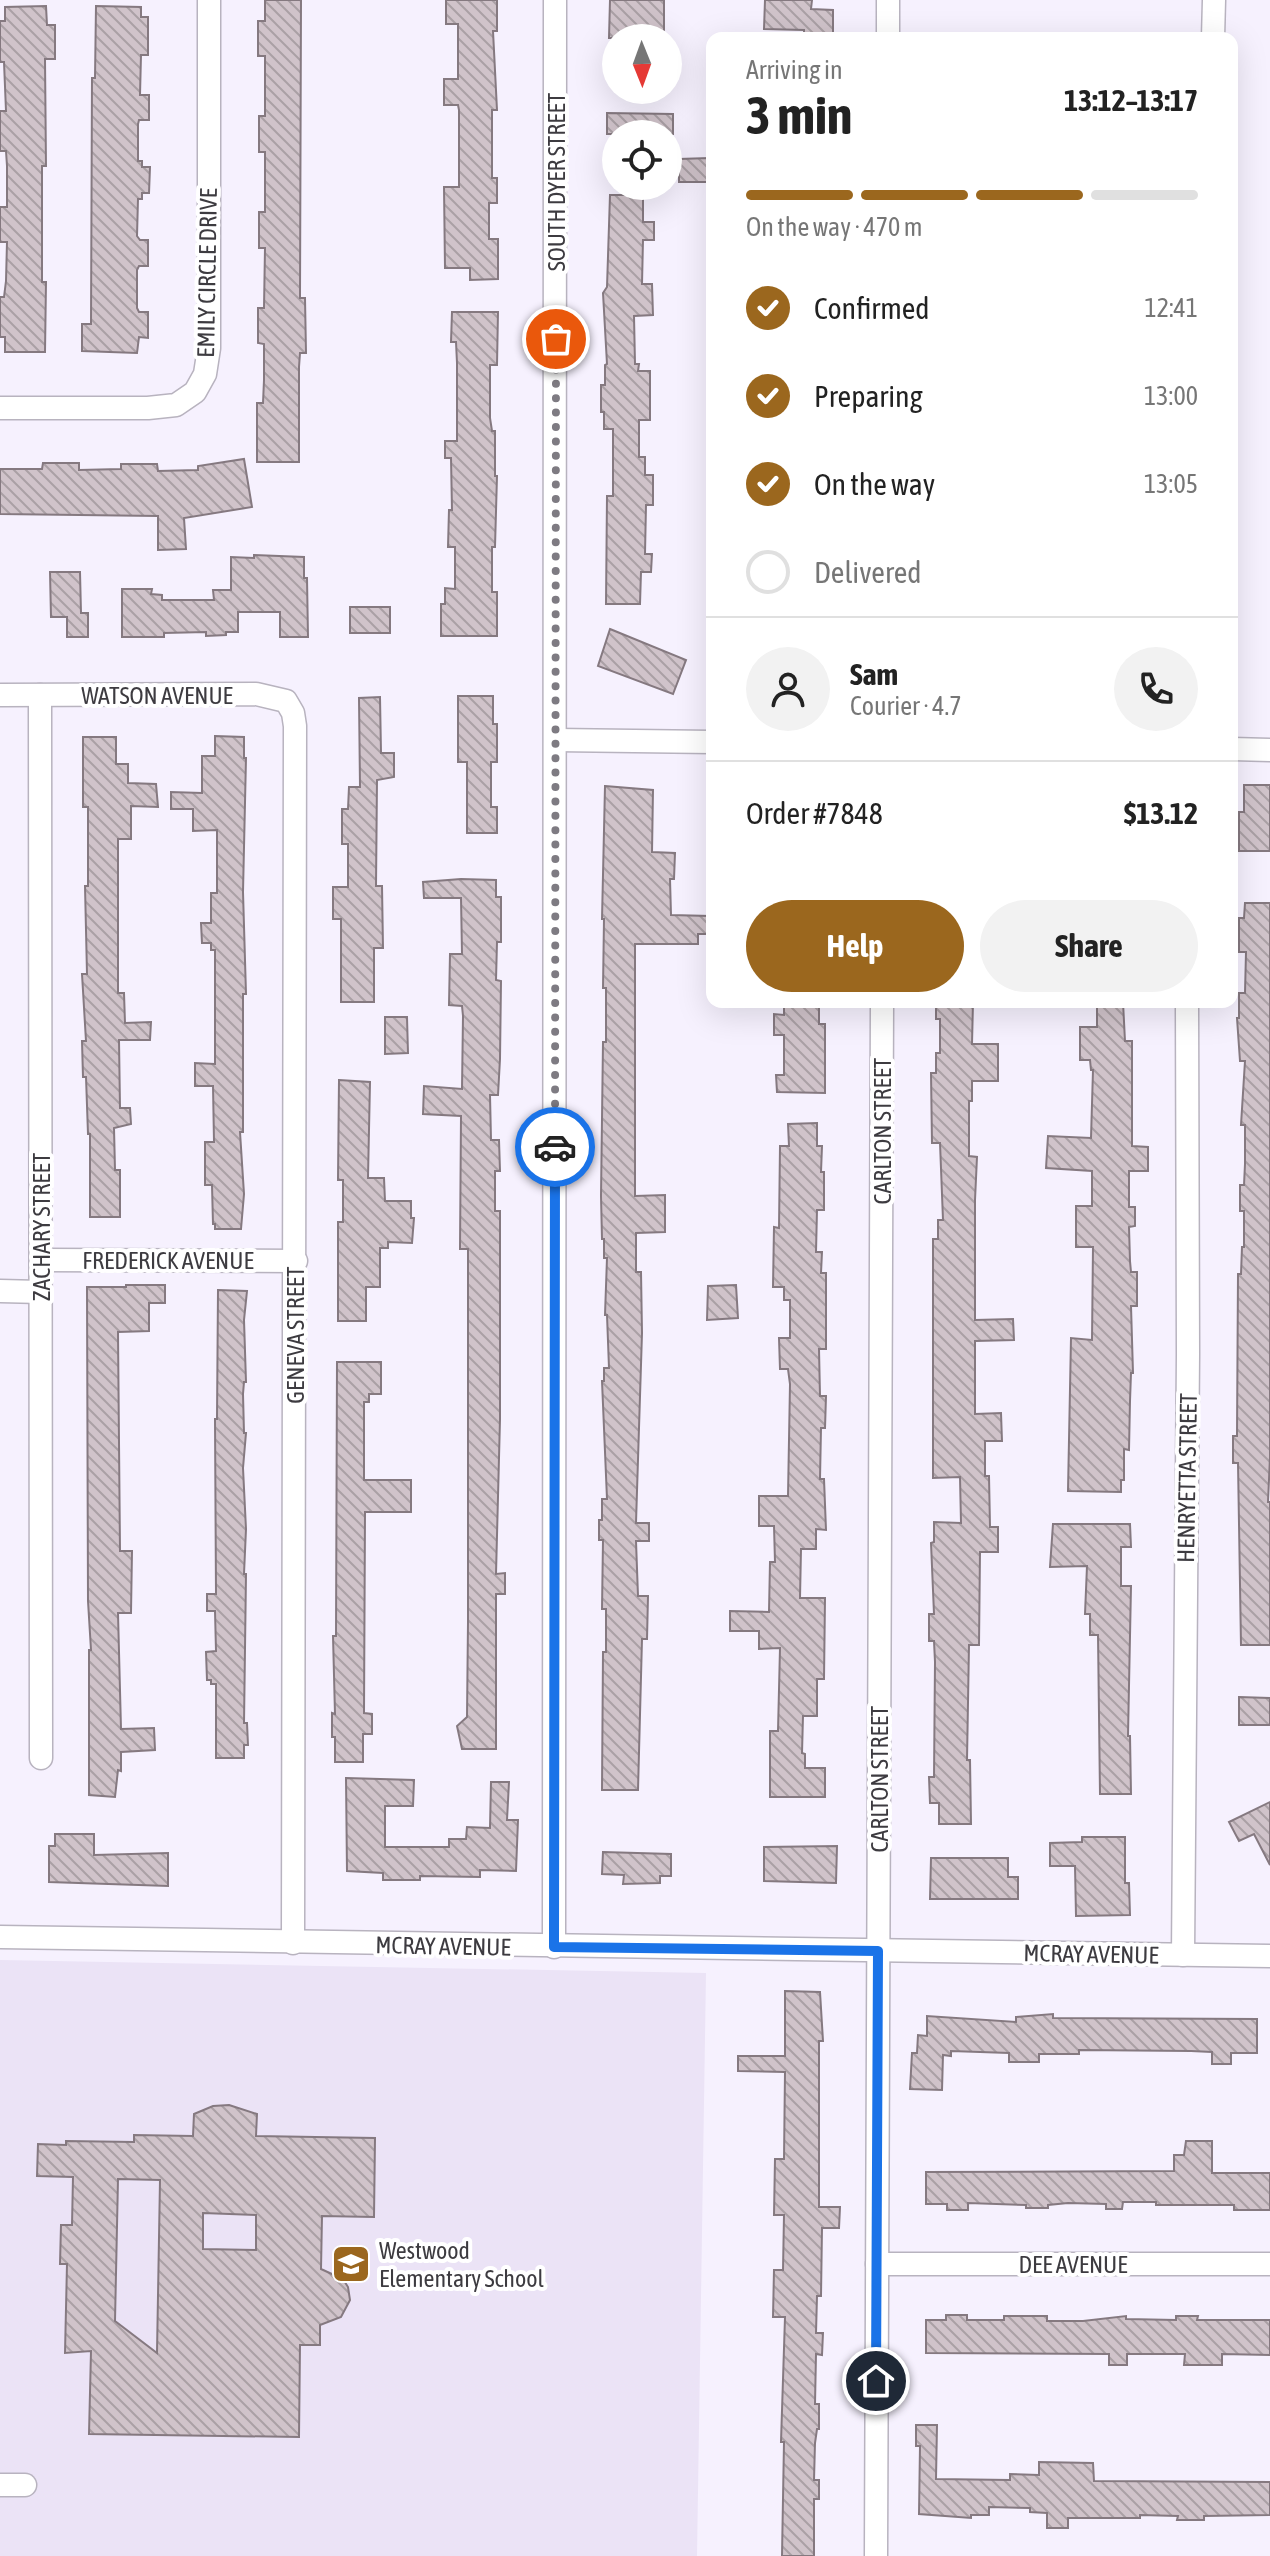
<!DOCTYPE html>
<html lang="en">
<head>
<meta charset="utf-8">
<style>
  :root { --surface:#fff; --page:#f2f2f2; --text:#222; --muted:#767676; --line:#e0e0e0; --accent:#9b671e }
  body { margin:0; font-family:"Asap Condensed",sans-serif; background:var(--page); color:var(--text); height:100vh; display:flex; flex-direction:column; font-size:30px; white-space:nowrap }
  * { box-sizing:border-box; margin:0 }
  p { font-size:26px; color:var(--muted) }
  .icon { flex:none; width:44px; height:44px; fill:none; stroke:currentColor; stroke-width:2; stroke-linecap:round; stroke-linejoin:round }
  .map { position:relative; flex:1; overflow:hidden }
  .sheet { position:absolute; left:706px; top:32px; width:532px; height:976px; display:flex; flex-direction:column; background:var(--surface); border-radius:16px; box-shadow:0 8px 32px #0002 }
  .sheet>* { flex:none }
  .needle { width:52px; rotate:179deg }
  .tools { position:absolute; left:602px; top:24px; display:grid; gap:16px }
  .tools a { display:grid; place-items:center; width:80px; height:80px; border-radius:50%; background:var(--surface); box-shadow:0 8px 32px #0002; font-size:40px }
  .pin { position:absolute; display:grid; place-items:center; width:68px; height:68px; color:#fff; margin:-34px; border:4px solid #fff; border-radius:50%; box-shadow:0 2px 8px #0007 }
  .courier { position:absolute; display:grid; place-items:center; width:80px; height:80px; margin:-40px; border:6px solid #1a73e8; border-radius:50%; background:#fff; color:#222; box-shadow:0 2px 10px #0007 }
  .overview em { font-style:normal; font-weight:700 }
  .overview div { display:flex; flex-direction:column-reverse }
  .overview { display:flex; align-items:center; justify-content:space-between; height:136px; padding:0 40px }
  h1 { font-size:52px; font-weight:700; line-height:60px }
  .bar { display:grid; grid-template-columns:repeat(4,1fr); gap:12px 8px; align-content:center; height:96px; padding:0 40px }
  .bar i { height:10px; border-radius:6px; background:var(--line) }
  .bar .selected { background:var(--accent) }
  .bar p { grid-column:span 4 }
  .line { display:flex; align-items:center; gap:20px; padding:0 40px; border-top:2px solid var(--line) }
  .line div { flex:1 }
  .round { display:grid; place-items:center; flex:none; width:84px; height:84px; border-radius:42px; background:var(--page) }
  ol { padding:0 40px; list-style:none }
  li { display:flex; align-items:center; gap:24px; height:88px }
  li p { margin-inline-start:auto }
  li .icon { padding:8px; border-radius:50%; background:var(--accent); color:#fff; stroke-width:4 }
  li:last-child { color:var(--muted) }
  li i { width:44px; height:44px; border:4px solid var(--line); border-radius:50% }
  .button { display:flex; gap:16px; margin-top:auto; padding:16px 40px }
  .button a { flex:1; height:92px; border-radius:48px; background:var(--accent); color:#fff; font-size:32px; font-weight:700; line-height:92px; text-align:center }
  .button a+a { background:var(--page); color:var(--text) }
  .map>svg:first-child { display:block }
</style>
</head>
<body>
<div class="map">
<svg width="1270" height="2556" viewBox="0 0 1270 2556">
  <defs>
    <pattern id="building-back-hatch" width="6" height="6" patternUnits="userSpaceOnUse" patternTransform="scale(2)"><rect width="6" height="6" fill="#d0c3ca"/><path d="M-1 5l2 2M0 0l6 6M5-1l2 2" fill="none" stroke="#aaa0a5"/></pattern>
  </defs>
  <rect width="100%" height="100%" fill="#f6f1fe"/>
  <polygon fill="#ebe3f6" points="0,1960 706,1973 697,2556 0,2556"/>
  <g fill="url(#building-back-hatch)" stroke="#857980" stroke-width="2" fill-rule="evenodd">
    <polygon points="265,0 301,0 300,298 305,298 306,353 300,353 299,367 299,462 257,462 257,403 263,403 264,380 264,344 258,343 258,308 264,308 265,248 259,248 259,212 265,212 265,152 259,152 259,116 265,116 265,56 258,56 258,21 265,21"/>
    <polygon points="446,0 497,0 497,31 493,31 497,110 492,110 492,178 497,178 497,203 489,203 489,239 498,239 498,279 470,280 470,268 445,268 444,187 459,187 459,110 458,105 444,105 444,79 458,79 458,24 446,24"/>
    <polygon points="610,0 664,0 664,38 609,38"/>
    <polygon points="765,0 812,0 811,9 833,10 833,37 804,36 804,30 764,29"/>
    <polygon points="46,6 47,25 55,25 55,59 45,59 46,166 42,166 42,282 46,282 45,352 5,352 5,337 0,337 0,297 4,297 6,281 7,242 0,242 0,207 7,207 7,166 6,151 0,151 0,111 6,111 4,62 0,62 0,21 5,21 5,7"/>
    <polygon points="96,6 141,7 141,17 148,17 148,55 141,55 140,95 149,95 149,120 139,120 138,124 138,161 142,161 142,167 150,167 149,193 142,193 142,199 138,199 137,236 140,240 148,240 148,266 139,266 137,270 137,308 139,312 148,312 148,338 139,337 137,353 82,351 82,324 91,324 92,78 95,78"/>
    <polygon points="607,113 673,114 673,134 607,134"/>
    <polygon points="709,158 709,182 679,182 679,159"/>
    <polygon points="610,195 643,195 643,222 654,222 654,240 643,240 642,284 652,284 653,315 634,316 635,364 639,364 638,371 650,371 650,420 639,420 639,457 645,457 645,475 653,475 653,505 646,505 645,554 652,554 651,572 641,572 640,604 606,604 607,496 613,496 613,429 604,429 604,412 601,412 601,385 605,385 605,365 607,364 603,293 607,287"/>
    <polygon points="452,312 498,312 497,365 490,365 490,418 492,431 495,431 495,476 497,476 495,547 492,547 492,592 497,592 497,636 441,636 441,604 445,604 445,588 455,589 455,547 448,547 449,510 452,510 451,458 445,458 445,441 457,441 457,363 456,342 451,342"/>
    <polygon points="244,459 252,507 184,518 186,549 158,550 158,516 0,514 0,469 42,469 43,463 79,463 79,470 121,469 121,464 157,464 158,471 198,470 198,466"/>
    <polygon points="254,555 304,557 304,578 307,578 308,637 280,637 280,612 238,612 238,632 226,632 226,635 206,636 206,632 164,633 164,637 122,637 122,589 152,589 151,594 162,595 162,600 214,600 213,590 231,590 231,557 254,558"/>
    <polygon points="50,572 80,572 81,613 88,613 88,637 67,637 67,617 51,617"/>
    <rect x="350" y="607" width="40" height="26"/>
    <polygon points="610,629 686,660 673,694 598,666"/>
    <polygon points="458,696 493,696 493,724 497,724 497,762 491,762 491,807 497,807 497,833 467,833 467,762 458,762"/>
    <polygon points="380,697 381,753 394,753 394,777 377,780 376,886 382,886 383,948 374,948 374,1002 341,1002 341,919 333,919 333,887 348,887 348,844 342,844 342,809 348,809 349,787 360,787 359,698"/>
    <polygon points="215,736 244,737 244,758 246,758 243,892 246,994 243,994 243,1132 240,1132 244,1194 241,1229 215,1229 215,1224 213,1224 212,1185 205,1185 205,1142 214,1142 213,1086 195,1086 195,1063 215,1064 215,950 211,950 211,943 202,943 201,923 211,923 211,893 217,893 217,830 193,831 193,809 171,809 171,792 202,793 202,756 215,756"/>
    <polygon points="83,737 116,737 116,764 128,764 128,783 156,784 158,807 131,806 131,839 118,839 118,993 124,993 125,1023 151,1022 150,1040 119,1040 120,1108 130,1108 131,1124 114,1128 115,1170 120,1170 120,1217 90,1217 90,1134 88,1134 86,1077 83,1077 82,1041 86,1041 82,974 87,974 85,886 88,886 88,807 83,807"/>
    <polygon points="1244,785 1270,785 1270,851 1239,851 1239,812 1244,812"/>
    <polygon points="605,786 653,790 652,852 675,853 674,879 670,879 671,915 710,916 710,934 698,934 698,944 635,944 635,1196 665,1195 665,1232 636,1233 636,1272 641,1272 642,1333 636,1523 649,1523 649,1541 636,1541 638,1596 648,1596 647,1639 642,1639 638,1790 602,1790 603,1652 606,1652 606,1609 602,1609 603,1540 599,1540 599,1520 602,1520 602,1499 607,1499 602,1381 604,1381 604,1368 609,1368 607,1315 605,1315 607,1258 604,1258 604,1239 602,1239 601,1196 603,1042 606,1042 606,988 603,988 604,919 602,919"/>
    <polygon points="461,879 496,880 496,897 501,897 501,942 497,942 496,980 501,981 500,1059 498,1095 490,1095 491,1140 499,1140 500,1171 495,1171 495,1211 500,1211 500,1419 496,1574 505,1573 505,1594 496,1594 496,1749 462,1749 457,1726 467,1717 468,1622 468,1249 460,1249 461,1116 423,1114 424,1086 462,1089 463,1016 462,1006 449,1005 450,954 462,954 461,898 424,898 423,882"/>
    <polygon points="1245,903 1270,903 1270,1457 1268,1502 1270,1502 1270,1645 1241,1645 1238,1463 1233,1463 1233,1436 1237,1436 1238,1274 1241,1274 1242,1247 1244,1247 1244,1211 1240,1211 1240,1185 1244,1185 1245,1164 1245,1125 1241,1125 1245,1061 1240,1061 1237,1018 1239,1018 1239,993 1245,993 1246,952 1239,952 1239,918 1244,918"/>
    <polygon points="784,1002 815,1002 815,1005 819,1005 819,1024 825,1024 825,1093 777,1092 776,1075 784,1075 784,1035 774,1035 774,1014 784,1015"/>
    <polygon points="936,1002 973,1002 972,1044 998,1044 998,1081 972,1081 972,1101 969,1101 969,1156 977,1157 975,1200 975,1320 1013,1319 1014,1340 975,1341 975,1414 1001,1413 1002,1441 985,1441 985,1476 989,1476 990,1527 998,1527 998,1552 980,1552 979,1645 969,1645 967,1760 970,1760 971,1824 939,1824 939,1803 930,1803 929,1777 934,1777 935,1662 934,1641 929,1641 929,1614 934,1614 931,1543 934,1542 934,1522 961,1523 960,1477 933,1478 933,1239 938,1239 938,1220 943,1220 940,1143 932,1143 931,1073 936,1073 936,1053 940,1053 940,1019 936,1019"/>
    <polygon points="1097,1002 1123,1002 1125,1041 1132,1041 1132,1146 1148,1147 1148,1171 1129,1171 1129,1207 1135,1207 1135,1226 1129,1227 1130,1261 1131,1272 1137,1272 1137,1306 1131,1306 1133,1373 1131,1373 1130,1401 1129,1450 1124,1449 1124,1480 1121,1480 1121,1492 1068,1491 1071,1338 1092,1340 1093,1247 1076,1247 1076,1206 1092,1206 1092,1171 1046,1168 1048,1136 1091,1138 1093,1070 1091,1070 1090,1060 1080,1060 1080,1027 1097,1027"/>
    <polygon points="385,1017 407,1017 408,1053 385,1054"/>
    <polygon points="339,1080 370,1082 368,1178 384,1178 385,1201 411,1201 411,1218 414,1218 412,1243 388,1242 388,1248 380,1248 380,1287 366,1287 366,1321 338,1321 338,1222 343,1222 343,1180 338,1180"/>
    <polygon points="817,1123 817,1146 822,1146 821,1172 824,1172 824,1210 817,1210 816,1252 822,1252 821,1273 826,1273 826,1349 819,1349 820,1396 826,1396 825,1428 821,1428 820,1479 824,1479 826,1530 816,1529 816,1549 801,1549 800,1598 825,1598 824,1679 817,1679 817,1716 803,1716 802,1753 805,1754 805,1768 825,1768 825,1797 770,1797 770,1731 778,1731 780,1648 759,1649 759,1631 730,1631 730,1611 769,1612 770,1562 775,1562 774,1526 759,1526 759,1496 788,1496 790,1384 788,1369 780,1369 779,1338 790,1338 790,1300 784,1300 784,1287 773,1287 774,1227 779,1228 780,1146 789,1146 788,1124"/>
    <polygon points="126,1285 165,1285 165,1303 149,1303 149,1331 118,1332 120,1551 132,1551 131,1613 118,1613 121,1729 154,1728 155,1750 121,1752 121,1771 118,1770 115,1797 89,1795 89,1650 91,1650 88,1601 87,1287 126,1287"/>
    <polygon points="736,1285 738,1318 707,1320 708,1286"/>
    <polygon points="218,1290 247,1291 244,1320 246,1382 244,1382 243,1394 244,1433 246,1433 243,1468 246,1529 244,1574 246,1574 244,1723 247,1723 248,1745 244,1745 244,1758 216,1758 216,1684 211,1684 211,1680 207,1680 206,1652 216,1651 215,1611 207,1611 207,1594 216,1594 215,1419 217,1419"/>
    <polygon points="337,1362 381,1362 381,1394 369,1394 369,1402 364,1402 364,1480 411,1480 411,1512 365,1512 364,1713 372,1714 372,1734 363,1734 363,1762 335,1762 335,1737 332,1737 332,1713 335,1714 333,1636 336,1636"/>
    <polygon points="1053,1524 1130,1524 1131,1547 1121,1547 1121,1586 1131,1586 1128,1736 1130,1736 1131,1794 1100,1794 1098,1635 1090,1635 1090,1614 1085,1614 1087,1566 1050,1567"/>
    <polygon points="1239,1697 1270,1698 1270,1725 1239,1725"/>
    <polygon points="346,1778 414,1780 413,1806 385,1806 385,1847 449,1847 449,1839 466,1839 467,1827 490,1828 491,1782 509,1782 507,1820 518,1820 516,1871 480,1870 480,1877 420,1876 420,1880 383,1880 383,1873 347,1871"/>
    <polygon points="1270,1802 1270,1865 1254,1834 1239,1841 1229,1822"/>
    <polygon points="55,1834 94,1834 94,1855 168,1853 168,1886 49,1882 49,1846 55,1846"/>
    <polygon points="1082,1837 1125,1837 1125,1883 1129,1883 1130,1915 1076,1916 1075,1866 1050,1866 1050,1843 1082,1842"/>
    <polygon points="837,1846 836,1883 764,1881 764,1847"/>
    <polygon points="603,1852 671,1854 671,1876 660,1876 660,1883 623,1884 624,1875 602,1874"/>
    <polygon points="931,1858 1008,1858 1008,1877 1018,1877 1018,1899 930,1899"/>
    <polygon points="785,1991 820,1992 823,2041 819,2041 819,2207 840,2207 839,2228 822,2228 821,2296 817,2296 816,2333 823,2333 822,2355 816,2354 815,2404 819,2404 819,2429 817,2429 815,2443 814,2480 819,2480 819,2499 814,2499 814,2556 782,2556 784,2442 781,2442 785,2317 773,2317 774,2270 783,2270 784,2215 774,2215 775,2159 784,2159 785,2072 738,2071 738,2056 785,2056"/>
    <polygon points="1053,2014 1053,2018 1257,2019 1257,2053 1231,2053 1231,2064 1212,2064 1212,2052 1191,2051 1079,2050 1079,2054 1039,2054 1039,2062 1009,2062 1009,2053 951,2051 951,2056 943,2055 942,2090 910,2089 912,2053 917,2053 918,2035 927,2036 927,2016 1016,2022 1016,2017"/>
    <path d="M229 2105 257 2114 256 2136 375 2138 374 2217 322 2216 321 2269 343 2279 348 2287 350 2300 341 2317 320 2325V2345H300L299 2437 89 2434 91 2351 65 2353 67 2264H60L61 2225H72L73 2177 37 2176 38 2144 66 2145V2141L134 2142V2135L193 2136 194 2114 213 2106ZM118 2179 160 2180 157 2353 115 2321ZM203 2213 256 2215V2250L203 2249Z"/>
    <polygon points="1186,2141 1212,2141 1212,2173 1270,2173 1270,2210 1234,2210 1234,2205 1156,2205 1156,2202 1123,2202 1122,2209 1106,2209 1106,2204 1068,2203 1048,2205 1048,2208 1026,2208 1026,2205 968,2203 968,2210 947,2210 947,2204 926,2204 926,2172 1174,2171 1174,2155 1184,2155"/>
    <polygon points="946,2315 967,2315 967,2320 1004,2320 1004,2316 1047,2316 1047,2321 1083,2321 1126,2316 1126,2319 1176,2320 1176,2316 1198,2316 1197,2320 1270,2320 1270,2355 1222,2354 1222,2365 1184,2365 1185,2354 1127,2354 1127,2365 1109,2365 1109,2354 926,2353 926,2320 946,2320"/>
    <polygon points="916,2425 937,2425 936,2479 1010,2480 1010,2474 1039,2475 1039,2462 1093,2463 1094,2481 1270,2482 1270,2515 1204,2516 1204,2520 1177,2520 1178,2516 1140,2515 1140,2518 1068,2518 1068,2528 1047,2528 1047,2513 1030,2512 1030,2508 989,2507 989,2515 971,2515 971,2518 919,2514 920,2446 916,2446"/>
  </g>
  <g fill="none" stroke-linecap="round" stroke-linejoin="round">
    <g stroke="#b8b3bf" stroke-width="25">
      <g id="minor">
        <polyline points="888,38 888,0"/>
        <polyline points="1213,38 1214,0"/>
        <polyline points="0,408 148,408 176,405 195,392 205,374 209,348 209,0"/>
        <polyline points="0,695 256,694 286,701 293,713 295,726 293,1943"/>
        <polyline points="40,695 41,1758"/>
        <polyline points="556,740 712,742"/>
        <polyline points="1232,749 1270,750"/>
        <polyline points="41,1260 296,1261"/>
        <polyline points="0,1291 41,1292"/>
        <polyline points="0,1937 1270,1956"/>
        <polyline points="554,1947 555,0"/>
        <polyline points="1183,1955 1188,1354 1187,1002"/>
        <polyline points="877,2264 1270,2264"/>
        <polyline points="0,2485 25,2485"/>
        <polyline points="876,2556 882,1002"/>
      </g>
    </g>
    <use href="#minor" stroke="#fff" stroke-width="22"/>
  </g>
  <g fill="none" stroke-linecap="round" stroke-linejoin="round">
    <polyline stroke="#7e7b82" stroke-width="8" stroke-dasharray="0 14.4" points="555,1147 556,339"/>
    <polyline stroke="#1a73e8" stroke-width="10" points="555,1147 554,1947 878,1951 876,2381"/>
  </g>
  <defs>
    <g id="school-square" transform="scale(2)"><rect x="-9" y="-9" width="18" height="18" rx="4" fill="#9b671e" stroke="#fff"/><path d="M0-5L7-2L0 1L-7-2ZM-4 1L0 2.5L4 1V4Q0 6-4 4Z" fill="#fff"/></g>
  </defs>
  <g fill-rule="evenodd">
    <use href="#school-square" x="351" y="2264"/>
  </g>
  <g text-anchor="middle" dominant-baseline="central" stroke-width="8" stroke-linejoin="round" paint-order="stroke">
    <g font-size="24" fill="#3d3b40" stroke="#fff">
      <text transform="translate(556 182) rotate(-90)">SOUTH DYER STREET</text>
      <text transform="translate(207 273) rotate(-89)">EMILY CIRCLE DRIVE</text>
      <text x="157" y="695">WATSON AVENUE</text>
      <text transform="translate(882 1131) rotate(-90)">CARLTON STREET</text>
      <text transform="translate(41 1227) rotate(-90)">ZACHARY STREET</text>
      <text x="168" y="1260">FREDERICK AVENUE</text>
      <text transform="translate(295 1335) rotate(-90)">GENEVA STREET</text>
      <text transform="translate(1187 1478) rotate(-89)">HENRYETTA STREET</text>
      <text transform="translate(879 1779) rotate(-90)">CARLTON STREET</text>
      <text transform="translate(443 1946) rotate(1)">MCRAY AVENUE</text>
      <text transform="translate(1091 1954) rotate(1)">MCRAY AVENUE</text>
      <text x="1073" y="2264">DEE AVENUE</text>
    </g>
    <g font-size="24" fill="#3d3b40" stroke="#fff" text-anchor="start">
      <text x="379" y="2250">Westwood<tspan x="379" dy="28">Elementary School</tspan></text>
    </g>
  </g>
</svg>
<div class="tools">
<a><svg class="needle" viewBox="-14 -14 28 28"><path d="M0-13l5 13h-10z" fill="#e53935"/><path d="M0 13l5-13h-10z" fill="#767676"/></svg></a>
<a><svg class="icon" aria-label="locate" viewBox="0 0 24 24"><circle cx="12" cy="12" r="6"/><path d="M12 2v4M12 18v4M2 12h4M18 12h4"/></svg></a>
</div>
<div class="pin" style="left:556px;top:339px;background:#ea580c"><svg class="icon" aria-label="bag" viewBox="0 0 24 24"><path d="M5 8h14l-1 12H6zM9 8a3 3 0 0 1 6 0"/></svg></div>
<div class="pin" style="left:876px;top:2381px;background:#1f2937"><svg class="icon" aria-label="home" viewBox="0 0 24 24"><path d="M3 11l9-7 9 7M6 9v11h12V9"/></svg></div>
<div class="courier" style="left:555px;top:1147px"><svg class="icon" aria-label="car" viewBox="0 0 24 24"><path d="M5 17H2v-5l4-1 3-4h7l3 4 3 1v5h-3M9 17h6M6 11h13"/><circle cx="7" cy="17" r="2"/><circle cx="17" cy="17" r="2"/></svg></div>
<section class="sheet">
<div class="overview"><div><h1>3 min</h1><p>Arriving in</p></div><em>13:12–13:17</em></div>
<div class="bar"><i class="selected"></i><i class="selected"></i><i class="selected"></i><i></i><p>On the way · 470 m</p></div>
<ol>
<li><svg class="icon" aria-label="check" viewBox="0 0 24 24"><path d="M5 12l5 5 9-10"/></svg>Confirmed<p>12:41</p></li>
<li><svg class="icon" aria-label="check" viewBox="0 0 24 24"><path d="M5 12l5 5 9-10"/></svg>Preparing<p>13:00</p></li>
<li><svg class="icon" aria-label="check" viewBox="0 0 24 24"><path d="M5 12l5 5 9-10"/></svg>On the way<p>13:05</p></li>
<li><i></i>Delivered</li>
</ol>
<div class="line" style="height:144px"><a class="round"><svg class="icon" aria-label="person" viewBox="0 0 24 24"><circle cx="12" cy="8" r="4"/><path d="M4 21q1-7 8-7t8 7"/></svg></a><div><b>Sam</b><p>Courier · 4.7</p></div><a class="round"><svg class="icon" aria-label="phone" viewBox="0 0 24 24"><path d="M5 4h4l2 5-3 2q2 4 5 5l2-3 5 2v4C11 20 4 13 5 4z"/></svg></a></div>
<div class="line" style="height:104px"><div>Order #7848</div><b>$13.12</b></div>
<div class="button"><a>Help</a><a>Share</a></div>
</section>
</div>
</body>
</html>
